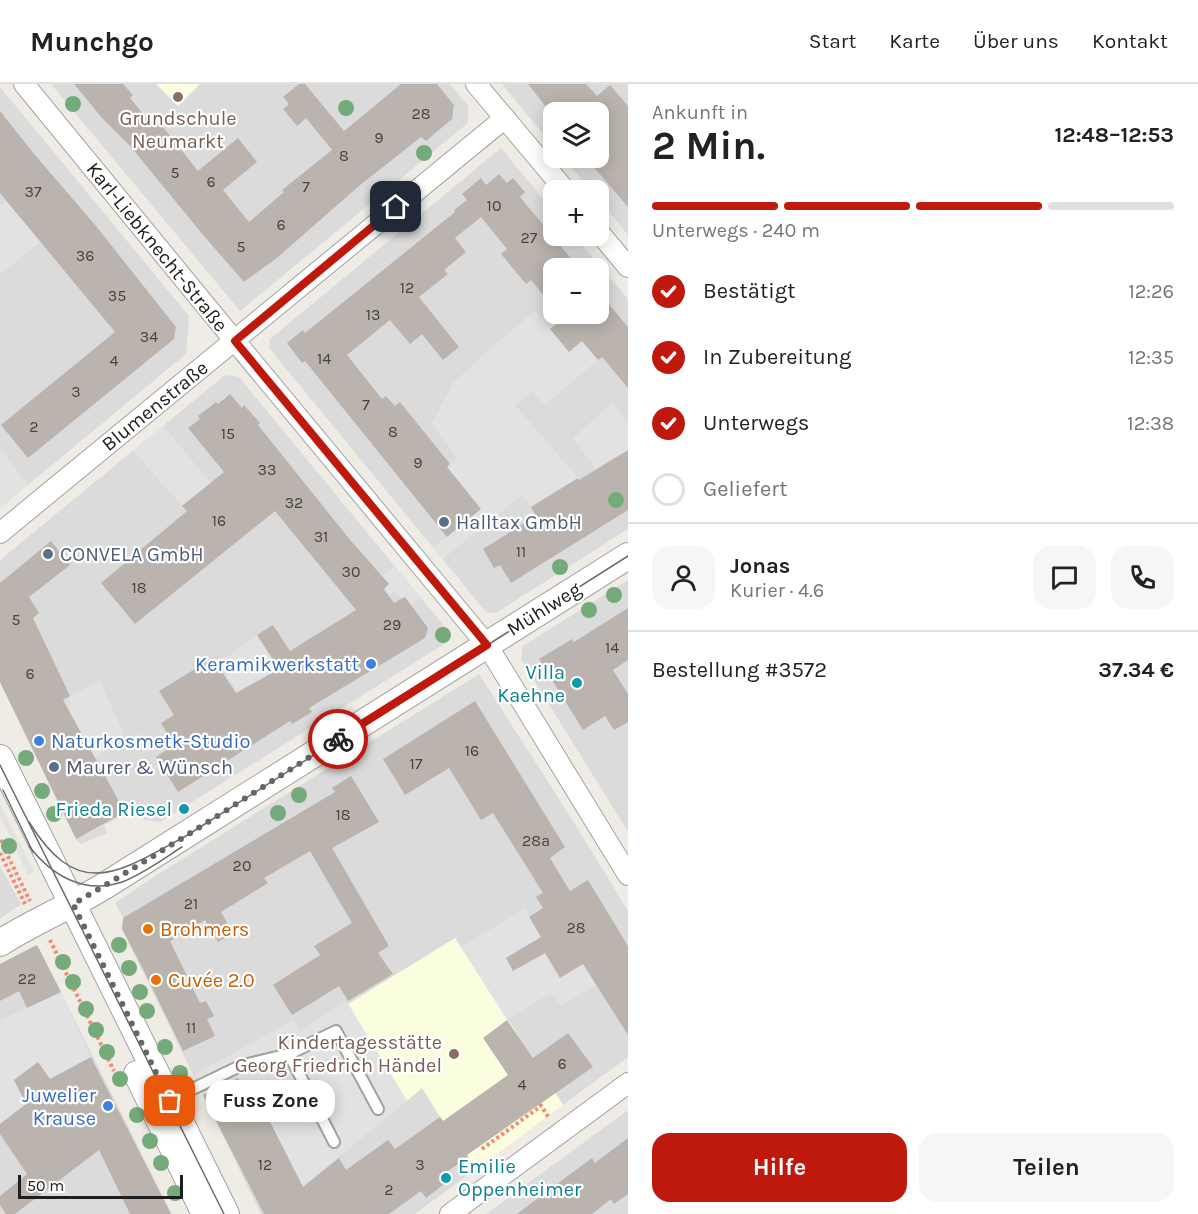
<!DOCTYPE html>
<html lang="de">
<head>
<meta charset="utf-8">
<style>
  :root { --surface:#fff; --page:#f6f6f6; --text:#222; --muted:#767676; --line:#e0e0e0; --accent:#bf190d }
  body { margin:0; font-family:Karla,sans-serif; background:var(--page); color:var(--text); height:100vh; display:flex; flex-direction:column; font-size:22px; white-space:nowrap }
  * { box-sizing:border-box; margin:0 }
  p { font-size:20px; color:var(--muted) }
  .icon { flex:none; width:33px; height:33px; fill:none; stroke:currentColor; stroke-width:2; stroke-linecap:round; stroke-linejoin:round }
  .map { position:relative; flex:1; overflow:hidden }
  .panel { display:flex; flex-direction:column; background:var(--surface); width:570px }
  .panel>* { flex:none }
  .controls { position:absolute; left:543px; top:18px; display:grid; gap:12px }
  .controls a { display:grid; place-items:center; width:66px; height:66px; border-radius:12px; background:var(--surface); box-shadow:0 3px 15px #0003; font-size:30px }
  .scale { position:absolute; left:18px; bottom:15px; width:165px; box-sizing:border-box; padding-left:6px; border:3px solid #1e1e1e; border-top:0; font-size:16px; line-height:21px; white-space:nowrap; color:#1e1e1e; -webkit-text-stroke:4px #fff; paint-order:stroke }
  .pin { position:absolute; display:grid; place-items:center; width:51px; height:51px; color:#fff; margin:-26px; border-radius:12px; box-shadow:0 3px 9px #0006 }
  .courier { position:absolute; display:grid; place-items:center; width:60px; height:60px; margin:-30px; border:4px solid #bf190d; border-radius:50%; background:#fff; color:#222; box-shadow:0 2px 8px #0007 }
  .bubble { position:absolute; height:42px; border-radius:18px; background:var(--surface); box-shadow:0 3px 15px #0003; font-size:20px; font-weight:700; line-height:42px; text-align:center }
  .head em { font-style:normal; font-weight:700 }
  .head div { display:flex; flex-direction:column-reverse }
  .head { display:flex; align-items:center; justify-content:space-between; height:102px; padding:0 24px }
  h1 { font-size:39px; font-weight:700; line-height:45px }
  .bar { display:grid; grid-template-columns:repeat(4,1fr); gap:9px 6px; align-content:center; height:72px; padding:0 24px }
  .bar i { height:8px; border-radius:4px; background:var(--line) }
  .bar .selected { background:var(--accent) }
  .bar p { grid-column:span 4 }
  .line { display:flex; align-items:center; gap:15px; padding:0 24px; border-top:2px solid var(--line) }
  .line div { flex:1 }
  .round { display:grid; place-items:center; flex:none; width:63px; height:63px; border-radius:18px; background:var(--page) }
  ol { padding:0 24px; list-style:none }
  li { display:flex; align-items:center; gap:18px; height:66px }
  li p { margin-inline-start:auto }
  li .icon { padding:6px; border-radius:50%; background:var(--accent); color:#fff; stroke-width:4 }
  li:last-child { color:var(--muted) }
  li i { width:33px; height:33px; border:3px solid var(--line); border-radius:50% }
  .cta { display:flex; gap:12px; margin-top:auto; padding:12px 24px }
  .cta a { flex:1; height:69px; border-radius:18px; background:var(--accent); color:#fff; font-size:24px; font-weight:700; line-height:69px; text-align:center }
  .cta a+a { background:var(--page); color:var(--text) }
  header { display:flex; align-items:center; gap:36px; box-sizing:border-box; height:84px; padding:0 30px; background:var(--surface); border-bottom:2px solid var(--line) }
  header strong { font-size:28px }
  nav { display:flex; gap:33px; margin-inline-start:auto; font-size:21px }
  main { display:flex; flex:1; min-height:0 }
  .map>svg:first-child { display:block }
</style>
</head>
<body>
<header>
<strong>Munchgo</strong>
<nav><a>Start</a><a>Karte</a><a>Über uns</a><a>Kontakt</a></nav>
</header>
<main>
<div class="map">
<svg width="628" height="1130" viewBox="0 0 628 1130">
  <rect width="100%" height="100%" fill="#eeece5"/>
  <g fill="#dcdbdb" fill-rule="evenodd">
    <polygon points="51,0 450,0 468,22 468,39 240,227"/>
    <polygon points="502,0 628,0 628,151 599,115 598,106 591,106 563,74 598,74 598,28 554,28 553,62"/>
    <polygon points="0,3 189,232 186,270 0,424"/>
    <path d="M501 64 553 127 554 152H574L628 215V445L496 529 486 528 269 264 270 255ZM554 184H598V230H554Z"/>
    <polygon points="225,291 239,293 449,548 446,559 160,738 144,736 137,731 131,722 128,724 126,730 104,741 107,749 81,760 76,755 0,598 0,476"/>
    <polygon points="628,496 628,748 521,575 523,562"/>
    <polygon points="479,590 570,732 628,827 628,973 415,1130 261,1130 122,845 123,834 115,819 152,794"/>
    <polygon points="0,782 21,820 0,835"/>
    <polygon points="34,862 39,864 172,1130 0,1130 0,880"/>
    <polygon points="628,1026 628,1130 486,1130"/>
  </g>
  <g fill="#fbfddf">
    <polygon points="156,0 200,0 178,22"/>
    <polygon points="455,854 563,1021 477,1085 440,1033 422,1004 407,1017 348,920"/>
  </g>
  <g fill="#e2e2e2">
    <polygon points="6,117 31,146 42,157 0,190 0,121"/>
    <polygon points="535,227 569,267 582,257 598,276 545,321 532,307 515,321 578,394 531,423 522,411 443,475 433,463 447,453 481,425 457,395 444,385 457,374 432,340 453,299 492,263"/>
    <polygon points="613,318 628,342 628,374 621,370 596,385 573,354"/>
    <polygon points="163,342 211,399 182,422 133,367"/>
    <polygon points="0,364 28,401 0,424"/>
    <polygon points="394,482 420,513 411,522 394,507 360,537 351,519"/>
    <polygon points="257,551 279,585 251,601 239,611 219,579"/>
    <polygon points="100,597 124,650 95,675 69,628 70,612"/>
    <polygon points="0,720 34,787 28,791 0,732"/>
    <polygon points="525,824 541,853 533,858 541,871 545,869 560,894 624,855 628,859 628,882 561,922 551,909 507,936 461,863"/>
    <polygon points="61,908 91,973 50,995 38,978 14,996 26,1020 0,1040 0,936"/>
    <polygon points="346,917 407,1017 303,1102 278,1054 260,1041 282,1026 276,1013 255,1027 238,994 203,1011 194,991 293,936 300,947"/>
  </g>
  <g fill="#bbb4ae">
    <polygon points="74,0 123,0 133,11 130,14 153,42 159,38 198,87 238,54 257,78 223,106 249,138 284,108 282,106 332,66 306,34 297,42 283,25 289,20 283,13 299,0 305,0 344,47 401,0 437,0 454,21 452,35 426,57 421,53 359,102 278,173 244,198 204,152 130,62 103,35"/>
    <polygon points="528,0 586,0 597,12 610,1 628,22 628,123 586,74 598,74 598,28 550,28"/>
    <polygon points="0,27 35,71 96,142 176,243 174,255 28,374 1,341 115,248 0,109"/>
    <polygon points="499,90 507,99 513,94 525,108 520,113 579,184 554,184 554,224 531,196 526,200 501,170 507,165 481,133 455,154 466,168 444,186 448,190 419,213 459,263 443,276 422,250 410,260 390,236 347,271 382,315 386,312 395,322 400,318 450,380 447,383 481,425 447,453 305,277 302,279 287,259 303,246 305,249 455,128 454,126 467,116 462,110 481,94 486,101"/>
    <polygon points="598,207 628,243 628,304 602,273 598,276 582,257 569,268 550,245 569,230 598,230"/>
    <polygon points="230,310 242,324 244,321 260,339 258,341 351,457 389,500 384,505 394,519 405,513 428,544 425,554 309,624 312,628 292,640 290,637 178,708 156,673 174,661 161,639 174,631 159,607 213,574 236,609 279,585 257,551 273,541 290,567 356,526 275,427 135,540 101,499 187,427 182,422 224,388 188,344 200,335 198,332 216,318 218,320"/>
    <polygon points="628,366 628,426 511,499 500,481 494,484 483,465 536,432 531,423 578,394 579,396"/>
    <polygon points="51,457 70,481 29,513 39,529 33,534 70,612 63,616 125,728 76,755 0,598 0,499"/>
    <polygon points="628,524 628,576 613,586 628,610 628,638 614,646 605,632 583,646 539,575 572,555 574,558"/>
    <polygon points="475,617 565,763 550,774 570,807 588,796 628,862 628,951 583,880 560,894 545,869 513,887 506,874 541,853 529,833 543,824 536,813 543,809 493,729 481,736 449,684 405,711 383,675"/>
    <polygon points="351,692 379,738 332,764 389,862 378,869 393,890 348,917 339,902 292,931 273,901 320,871 314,862 352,839 310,767 264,794 268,799 221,828 233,849 218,858 205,836 170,857 200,919 206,917 214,932 207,935 215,952 183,967 141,881 122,845 123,834 335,708 332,704"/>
    <polygon points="37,861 61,908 27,924 19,907 0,917 0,880"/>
    <polygon points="507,936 533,974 568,949 593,983 467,1071 468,1073 442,1091 447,1098 426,1114 421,1107 389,1130 264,1130 203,1011 238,994 255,1027 262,1022 303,1103 339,1074 346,1086 388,1056 395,1065 440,1033 443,1037 508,991 483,954"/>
    <polygon points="91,973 171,1130 130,1130 99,1066 15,1130 6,1130 0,1121 0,1112 27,1090 0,1050 0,1040 26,1020 14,996 38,978 50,995"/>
    <polygon points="628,1054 628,1110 614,1120 611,1115 592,1130 517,1130 592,1074 595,1079"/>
  </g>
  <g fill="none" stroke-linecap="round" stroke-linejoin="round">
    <g stroke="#a2a2a2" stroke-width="14">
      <g id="service">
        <polyline points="289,970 336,947 378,1025"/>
        <polyline points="170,1016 240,982 289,970 334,1058"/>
      </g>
    </g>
    <g stroke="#a2a2a2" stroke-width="22">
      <g id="minor">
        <polyline points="24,0 220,239 487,561 628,791"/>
        <polyline points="476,0 565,106"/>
        <polyline points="598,147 628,183"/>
        <polyline points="0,449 505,34"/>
        <polyline points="450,1130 628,999"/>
      </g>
    </g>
    <g stroke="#a2a2a2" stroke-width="28">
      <g id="tertiary">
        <polyline points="0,674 226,1130"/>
        <path d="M0 859C34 837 72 822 106 801L628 472"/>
        <polyline points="137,990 205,1130"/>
      </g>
    </g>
    <g stroke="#f18973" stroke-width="4" stroke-dasharray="3 3" stroke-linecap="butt">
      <polyline points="0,756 30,817"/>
      <polyline points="0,769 25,820"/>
      <polyline points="50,856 114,987"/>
      <polyline points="540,1020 549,1034"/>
      <polyline points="482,1065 541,1022"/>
    </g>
    <use href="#service" stroke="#fff" stroke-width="10"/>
    <use href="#minor" stroke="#fff" stroke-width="20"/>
    <use href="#tertiary" stroke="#fff" stroke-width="26"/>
    <g stroke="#6c6c6c" stroke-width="1.5">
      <polyline points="0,681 224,1130"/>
      <polyline points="3,706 33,768"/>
      <path d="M29 738C79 819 119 788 186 752L628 472"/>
      <path d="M29 762C51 791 84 811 122 798 143 790 163 775 182 763"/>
    </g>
  </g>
  <g fill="#75ab7a">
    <circle cx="73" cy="20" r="8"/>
    <circle cx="346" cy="24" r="8"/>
    <circle cx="424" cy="69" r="8"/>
    <circle cx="616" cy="416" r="8"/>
    <circle cx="560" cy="483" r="8"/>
    <circle cx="614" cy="511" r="8"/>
    <circle cx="589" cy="526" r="8"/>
    <circle cx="443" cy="551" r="8"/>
    <circle cx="26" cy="674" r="8"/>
    <circle cx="42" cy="707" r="8"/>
    <circle cx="299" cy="711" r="8"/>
    <circle cx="278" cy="729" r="8"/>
    <circle cx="54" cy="730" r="8"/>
    <circle cx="9" cy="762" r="8"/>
    <circle cx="119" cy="861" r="8"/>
    <circle cx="63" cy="878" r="8"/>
    <circle cx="129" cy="884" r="8"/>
    <circle cx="73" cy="898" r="8"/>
    <circle cx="140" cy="908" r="8"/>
    <circle cx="86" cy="925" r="8"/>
    <circle cx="147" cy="927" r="8"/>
    <circle cx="96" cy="946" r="8"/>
    <circle cx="165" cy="963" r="8"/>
    <circle cx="107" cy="968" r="8"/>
    <circle cx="180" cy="989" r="8"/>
    <circle cx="120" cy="995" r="8"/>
    <circle cx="137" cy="1031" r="8"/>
    <circle cx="150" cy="1057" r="8"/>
    <circle cx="161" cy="1079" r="8"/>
    <circle cx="175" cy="1109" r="8"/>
  </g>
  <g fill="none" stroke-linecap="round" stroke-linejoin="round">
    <path stroke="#676664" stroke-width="6" stroke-dasharray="0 10.8" d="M170 1017 73 820C163 768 250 711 338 655"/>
    <polyline stroke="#bf190d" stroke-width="8" points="338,655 487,561 235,257 396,123"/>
  </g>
  <g fill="#8d6e63" stroke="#fff" stroke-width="2">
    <circle cx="178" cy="13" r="6"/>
    <circle cx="454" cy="970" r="6"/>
  </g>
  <g fill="#5c6f8a" stroke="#fff" stroke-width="2">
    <circle cx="444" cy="438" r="6"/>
    <circle cx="48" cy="470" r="6"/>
    <circle cx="54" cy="683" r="6"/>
  </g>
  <g fill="#3f7fe0" stroke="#fff" stroke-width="2">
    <circle cx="371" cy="580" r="6"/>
    <circle cx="39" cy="657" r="6"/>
    <circle cx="108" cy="1022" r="6"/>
  </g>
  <g fill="#0f9aa8" stroke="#fff" stroke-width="2">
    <circle cx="577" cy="599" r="6"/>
    <circle cx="184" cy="725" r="6"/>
    <circle cx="446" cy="1094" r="6"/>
  </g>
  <g fill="#e8710a" stroke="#fff" stroke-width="2">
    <circle cx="148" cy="845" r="6"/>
    <circle cx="156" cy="896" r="6"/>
  </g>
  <g text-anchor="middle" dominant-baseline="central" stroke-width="4.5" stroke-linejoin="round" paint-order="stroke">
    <g font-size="16" fill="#454442">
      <text x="421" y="29">28</text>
      <text x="379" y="53">9</text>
      <text x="344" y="71">8</text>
      <text x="175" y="88">5</text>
      <text x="211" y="97">6</text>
      <text x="306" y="102">7</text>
      <text x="33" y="107">37</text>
      <text x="494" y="121">10</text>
      <text x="281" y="140">6</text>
      <text x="529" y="153">27</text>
      <text x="241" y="162">5</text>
      <text x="85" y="171">36</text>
      <text x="407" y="203">12</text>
      <text x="117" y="211">35</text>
      <text x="373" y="230">13</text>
      <text x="149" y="252">34</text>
      <text x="324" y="274">14</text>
      <text x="114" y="276">4</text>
      <text x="76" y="307">3</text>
      <text x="366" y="320">7</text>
      <text x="34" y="342">2</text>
      <text x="393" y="347">8</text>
      <text x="228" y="349">15</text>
      <text x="418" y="378">9</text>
      <text x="267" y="385">33</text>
      <text x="294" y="418">32</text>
      <text x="219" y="436">16</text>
      <text x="321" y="452">31</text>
      <text x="521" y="467">11</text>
      <text x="351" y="487">30</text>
      <text x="139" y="503">18</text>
      <text x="16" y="535">5</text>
      <text x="392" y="540">29</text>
      <text x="612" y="563">14</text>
      <text x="30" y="589">6</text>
      <text x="472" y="666">16</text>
      <text x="416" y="679">17</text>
      <text x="343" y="730">18</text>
      <text x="536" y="756">28a</text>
      <text x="242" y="781">20</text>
      <text x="191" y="819">21</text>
      <text x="576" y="843">28</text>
      <text x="27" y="894">22</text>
      <text x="191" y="943">11</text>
      <text x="562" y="979">6</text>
      <text x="522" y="1000">4</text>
      <text x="265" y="1080">12</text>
      <text x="420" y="1080">3</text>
      <text x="389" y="1105">2</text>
    </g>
    <g font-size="20" fill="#785e54" stroke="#fff">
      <text x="178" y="34">Grundschule<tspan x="178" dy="23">Neumarkt</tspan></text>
      <text x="442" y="958" text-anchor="end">Kindertagesstätte<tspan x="442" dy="23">Georg Friedrich Händel</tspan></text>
    </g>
    <g font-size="20" fill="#1e1e1e" stroke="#fff">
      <text transform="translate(157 163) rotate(51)">Karl-Liebknecht-Straße</text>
      <text transform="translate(155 322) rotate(-39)">Blumenstraße</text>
      <text transform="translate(544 525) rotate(-32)">Mühlweg</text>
    </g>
    <g font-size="20" fill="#4e5e75" stroke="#fff" text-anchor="start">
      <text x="456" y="438">Halltax GmbH</text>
      <text x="60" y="470">CONVELA GmbH</text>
      <text x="66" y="683">Maurer &amp; Wünsch</text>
    </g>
    <g font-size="20" fill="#366cbe" stroke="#fff" text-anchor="end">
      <text x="359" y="580">Keramikwerkstatt</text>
      <text x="51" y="657" text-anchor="start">Naturkosmetk-Studio</text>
      <text x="96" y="1011">Juwelier<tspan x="96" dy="23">Krause</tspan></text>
    </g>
    <g font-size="20" fill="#0d838f" stroke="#fff" text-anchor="end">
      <text x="565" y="588">Villa<tspan x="565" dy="23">Kaehne</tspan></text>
      <text x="172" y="725">Frieda Riesel</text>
      <text x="458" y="1082" text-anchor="start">Emilie<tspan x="458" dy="23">Oppenheimer</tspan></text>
    </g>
    <g font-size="20" fill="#c56008" stroke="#fff" text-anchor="start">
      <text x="160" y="845">Brohmers</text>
      <text x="168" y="896">Cuvée 2.0</text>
    </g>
  </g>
</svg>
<div class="controls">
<a><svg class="icon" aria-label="layers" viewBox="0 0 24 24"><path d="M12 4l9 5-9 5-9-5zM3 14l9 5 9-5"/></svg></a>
<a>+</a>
<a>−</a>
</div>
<div class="scale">50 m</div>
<div class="pin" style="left:170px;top:1017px;background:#ea580c"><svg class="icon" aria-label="bag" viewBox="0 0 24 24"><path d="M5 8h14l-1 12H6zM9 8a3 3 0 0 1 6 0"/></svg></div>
<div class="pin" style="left:396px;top:123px;background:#1f2937"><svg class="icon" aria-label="home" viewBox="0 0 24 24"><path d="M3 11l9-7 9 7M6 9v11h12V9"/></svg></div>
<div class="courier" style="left:338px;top:655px"><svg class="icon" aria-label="bike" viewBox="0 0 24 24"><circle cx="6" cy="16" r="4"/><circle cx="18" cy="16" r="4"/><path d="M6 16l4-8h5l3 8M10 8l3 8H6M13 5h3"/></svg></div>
<div class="bubble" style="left:206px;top:996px;width:129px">Fuss Zone</div>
</div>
<section class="panel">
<div class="head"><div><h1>2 Min.</h1><p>Ankunft in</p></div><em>12:48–12:53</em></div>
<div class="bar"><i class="selected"></i><i class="selected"></i><i class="selected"></i><i></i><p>Unterwegs · 240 m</p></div>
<ol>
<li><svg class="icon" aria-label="check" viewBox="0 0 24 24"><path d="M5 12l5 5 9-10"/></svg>Bestätigt<p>12:26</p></li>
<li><svg class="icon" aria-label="check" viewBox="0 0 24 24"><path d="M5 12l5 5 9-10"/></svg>In Zubereitung<p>12:35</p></li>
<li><svg class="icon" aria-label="check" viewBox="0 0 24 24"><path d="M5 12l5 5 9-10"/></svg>Unterwegs<p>12:38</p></li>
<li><i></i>Geliefert</li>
</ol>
<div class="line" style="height:108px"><a class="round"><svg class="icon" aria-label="person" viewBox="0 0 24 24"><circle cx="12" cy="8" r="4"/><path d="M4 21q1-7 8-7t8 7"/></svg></a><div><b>Jonas</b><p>Kurier · 4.6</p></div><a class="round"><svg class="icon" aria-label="chat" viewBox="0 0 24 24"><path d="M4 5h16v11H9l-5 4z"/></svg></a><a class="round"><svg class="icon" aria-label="phone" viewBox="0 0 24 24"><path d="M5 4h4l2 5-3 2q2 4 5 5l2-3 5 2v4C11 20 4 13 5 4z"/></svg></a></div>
<div class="line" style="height:78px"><div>Bestellung #3572</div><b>37.34 €</b></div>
<div class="cta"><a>Hilfe</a><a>Teilen</a></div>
</section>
</main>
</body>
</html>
